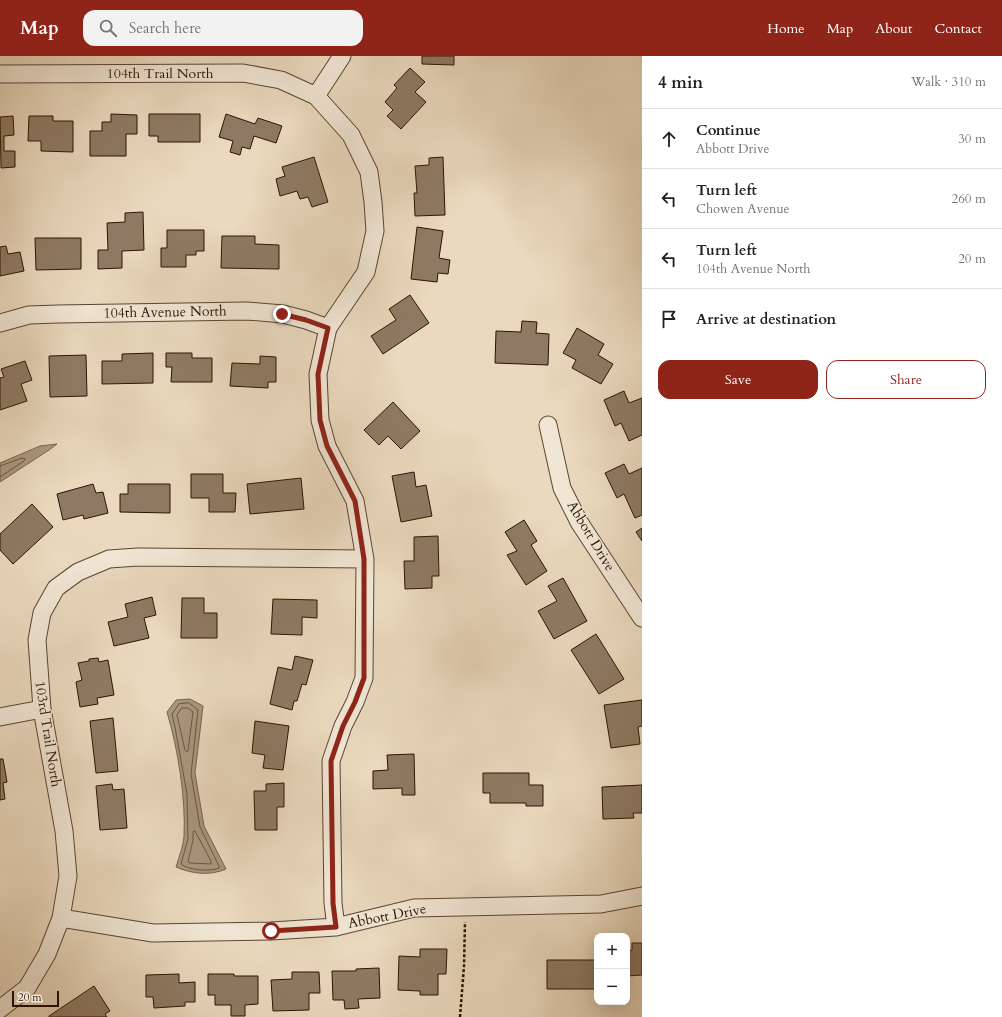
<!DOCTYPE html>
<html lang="en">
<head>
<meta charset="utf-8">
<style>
  body { margin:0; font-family:Cardo,serif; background:#f2f2f2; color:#202124 }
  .controls { position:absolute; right:12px; bottom:12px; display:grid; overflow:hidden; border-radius:8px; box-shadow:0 4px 16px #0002 }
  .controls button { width:36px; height:36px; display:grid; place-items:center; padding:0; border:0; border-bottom:1px solid #e0e0e0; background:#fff; color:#202124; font:20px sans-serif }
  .scale { position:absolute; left:12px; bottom:10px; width:47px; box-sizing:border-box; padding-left:4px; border:2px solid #2a1403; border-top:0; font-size:11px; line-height:14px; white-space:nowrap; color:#2a1403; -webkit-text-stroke:3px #f1e6d5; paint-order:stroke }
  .stop { position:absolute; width:12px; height:12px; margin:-9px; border:3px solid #8f2418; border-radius:50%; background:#fff }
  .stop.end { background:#8f2418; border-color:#fff; box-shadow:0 1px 4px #0008 }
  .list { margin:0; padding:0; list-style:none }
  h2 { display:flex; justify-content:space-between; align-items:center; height:52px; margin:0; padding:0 16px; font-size:17px }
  h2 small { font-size:13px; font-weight:400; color:#757577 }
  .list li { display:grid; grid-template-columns:26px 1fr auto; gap:12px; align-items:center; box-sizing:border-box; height:60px; padding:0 16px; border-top:1px solid #e0e0e0 }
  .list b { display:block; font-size:15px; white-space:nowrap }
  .list p { margin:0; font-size:13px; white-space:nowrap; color:#757577 }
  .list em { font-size:13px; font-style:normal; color:#757577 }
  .actions { display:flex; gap:8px; padding:12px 16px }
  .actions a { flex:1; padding:9px 0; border:1px solid #8f2418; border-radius:12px; text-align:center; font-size:14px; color:#8f2418 }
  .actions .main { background:#8f2418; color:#fff }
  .icon { flex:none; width:22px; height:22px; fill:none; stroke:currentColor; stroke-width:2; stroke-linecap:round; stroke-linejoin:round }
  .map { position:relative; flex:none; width:642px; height:961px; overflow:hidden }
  header { display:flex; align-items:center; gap:24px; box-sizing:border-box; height:56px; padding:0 20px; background:#8f2418; color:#fff }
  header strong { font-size:19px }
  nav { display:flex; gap:22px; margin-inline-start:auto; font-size:14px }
  .search { width:280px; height:36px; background:#f2f2f2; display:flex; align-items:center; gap:10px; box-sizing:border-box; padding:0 14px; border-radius:12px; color:#757577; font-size:15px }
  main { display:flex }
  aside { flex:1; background:#fff }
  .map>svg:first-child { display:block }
</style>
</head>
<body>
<header>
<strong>Map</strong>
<div class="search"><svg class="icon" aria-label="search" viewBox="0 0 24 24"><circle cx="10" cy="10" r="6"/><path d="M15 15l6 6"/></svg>Search here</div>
<nav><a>Home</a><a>Map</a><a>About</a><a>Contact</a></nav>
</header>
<main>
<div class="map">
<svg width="642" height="961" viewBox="0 0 642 961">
  <rect width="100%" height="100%" fill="#ead9be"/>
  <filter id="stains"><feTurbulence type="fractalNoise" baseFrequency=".005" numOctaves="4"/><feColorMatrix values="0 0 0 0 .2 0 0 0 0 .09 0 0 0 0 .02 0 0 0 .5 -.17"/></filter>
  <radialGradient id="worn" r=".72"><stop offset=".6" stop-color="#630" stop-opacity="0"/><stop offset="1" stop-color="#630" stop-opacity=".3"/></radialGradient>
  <path fill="#a9967e" stroke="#76624d" d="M57 388 49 394 0 426V407L40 390Z
    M190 643 203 650 195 717 204 770 226 813C210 820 192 818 176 811 179 801 183 791 184 781 186 743 178 693 167 656L176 644Z"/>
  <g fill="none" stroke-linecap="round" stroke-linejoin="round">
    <path stroke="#6a5540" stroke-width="1" d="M0 410 22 402 25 403 24 405 0 421
      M189 647 198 654 191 718 200 771 219 810V812C210 816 188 814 181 808L188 783 187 738 175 671 172 658 179 648Z
      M182 652H188L193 656 188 694 187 696 185 694 177 659Z
      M195 775 211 805V808L190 807 188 806 193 784V776Z"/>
  </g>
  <path fill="#8e7a64" stroke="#2a1403" d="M422 0H454V9L422 8Z
    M410 12 425 26 415 36 426 46 401 73 387 60 393 54 385 46 397 32 394 29Z
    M111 58 137 59V78H126V100H90V75H102V66H111Z
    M149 58H200V86H158V80H149Z
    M226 58 255 68 258 62 282 70 276 87 254 80 250 93 242 91 240 99 230 96 233 85 219 81Z
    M13 60 14 79 4 80V95H15V111L1 112 0 61Z
    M29 60H53V65H73V96L41 95V85H28Z
    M314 101 328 146 312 151 308 141 300 143 297 135 280 140 276 123 285 120 282 111Z
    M443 101 445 159 415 160 414 137H417L415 110 429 109V102Z
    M143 156 144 194 122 195V212L98 213V194H108L107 167 125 166V157Z
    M417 171 443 175 439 202 450 204 448 218 438 217 437 226 411 223Z
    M167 174H204V195H196V199H186V211H161V192H167Z
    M222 180H255V188L279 189V213L221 212Z
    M35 182H81V213L36 214Z
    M6 190 8 198 20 196 24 215 0 220V191Z
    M410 239 429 267 383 298 371 280 396 264 389 253Z
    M522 265 537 266 536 277 549 278 548 309 495 307 496 275 521 276Z
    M577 272 604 288 598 299 613 308 601 328 572 312 576 304 563 297Z
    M153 297V327L102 328V305H122V298Z
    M166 297H192V302H212V326H171L172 311H166Z
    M86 299 87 340 50 341 49 300Z
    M260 300 276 301V326H268V332L230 330 232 307 260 308Z
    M25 305 32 324 21 328 27 345 0 354V322L4 321 1 313Z
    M624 335 629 347 642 342V379L629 385 621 367 615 370 604 344Z
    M393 346 420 375 401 393 388 380 379 389 364 374Z
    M624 408 629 418 642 412V459L635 462 624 438 617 442 605 417Z
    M414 416 416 431 426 429 432 460 401 466 392 420Z
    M191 418H223V437H236L235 456H209V442H191Z
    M301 422 304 453 250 458 247 428Z
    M93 428 96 437 103 436 108 457 84 463 83 459 63 464 57 438Z
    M128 428H170V457L120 456V438H128Z
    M32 448 53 471 13 508 0 494V478Z
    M524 464 537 485 531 489 547 515 526 529 507 499 517 495 505 476Z
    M642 472V485L636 476Z
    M438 480 439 520H432V532L405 533 404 505H414V481Z
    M563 522 587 565 554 583 538 555 557 545 548 530Z
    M152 541 156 559 144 562 149 582 114 590 108 566 128 561 125 548Z
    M182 542H204V557H217V582H181Z
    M273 543 317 544V562L302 561V579L271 578Z
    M596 578 624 623 599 638 571 594Z
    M295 600 313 604 306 629 302 628 297 645H294L292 654 270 648 278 611 292 614Z
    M98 602 99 606 108 604 114 639 97 642 98 648 80 651 76 626 82 624 78 607 89 605V603Z
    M642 644V670L638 671 640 688 611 692 604 649Z
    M113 662 118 715 96 717 90 665Z
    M255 665 289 670 283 714 263 712 265 699 252 697Z
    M414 698 415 739H402V732L373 733V715L388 714 387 699Z
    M0 703H3L7 726 3 727 5 743 0 744Z
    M483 717H529V729H543V750H526V747H490V737H483Z
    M284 727V751H277V774H255L254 735H266V728Z
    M112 728 113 734 124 733 127 772 100 774 96 730Z
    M642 729V757H633L634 762 603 763 602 731Z
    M632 887H642V919L627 920V895L632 894Z
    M420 893H447L446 918H438V939H420V935L398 934 399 900 420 901Z
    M547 904H597V933H547Z
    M379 912 380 942 358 943 359 952 345 953 344 944H333L332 915H356V913Z
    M292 916H319L320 937H309V954L273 955 271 924 292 923Z
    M179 918V927L195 926V946H185V950L154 952 153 941H146V919Z
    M208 918H234V920H258V948L245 949V960H231V949H215V939H208Z
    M94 930 110 955 105 958 107 961H49V960Z"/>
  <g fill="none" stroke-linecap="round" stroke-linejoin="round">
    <g stroke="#5a4532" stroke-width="19">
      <path id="street" d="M0 18 243 17 281 24 316 40 351 79 369 116 373 146 375 175 366 216 328 272 318 318 320 364 327 390 355 445 365 503 364 622 355 646 343 670 331 705 333 847 336 871
        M316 40 342 0
        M0 267 29 259 58 258 247 255 283 258 306 264 328 272
        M548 369 562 432 579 466 642 562
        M0 661 42 653
        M61 862 153 877 271 875 336 871 414 852 601 848 642 840
        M0 953 27 932 47 898 61 862 68 820 64 775 42 653 37 584 42 557 56 532 78 516 109 503 138 501 365 503"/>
    </g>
    <path stroke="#2a1403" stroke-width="2.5" stroke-dasharray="3 2" stroke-linecap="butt" d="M460 961 464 910 465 866"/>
    <use href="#street" stroke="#f1e6d5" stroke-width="17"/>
  </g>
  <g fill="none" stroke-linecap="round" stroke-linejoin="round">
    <path stroke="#8f2418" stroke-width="5" d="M271 875 336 871 333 847 331 705 343 670 355 646 364 622V503L355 445 327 390 320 364 318 318 328 272 306 264 282 258"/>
  </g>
  <g text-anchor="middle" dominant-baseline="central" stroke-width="3" stroke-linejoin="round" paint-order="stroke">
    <g font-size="14" fill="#2a1403" stroke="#f1e6d5">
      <text x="160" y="17">104th Trail North</text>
      <text transform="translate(165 256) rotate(-1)">104th Avenue North</text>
      <text transform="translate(591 480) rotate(59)">Abbott Drive</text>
      <text transform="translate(48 678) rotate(81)">103rd Trail North</text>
      <text transform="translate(387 860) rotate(-11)">Abbott Drive</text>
    </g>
  </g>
  <rect width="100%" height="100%" filter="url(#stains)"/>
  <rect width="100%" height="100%" fill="url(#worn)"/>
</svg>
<div class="controls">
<button>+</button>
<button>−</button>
</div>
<div class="scale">20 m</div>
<div class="stop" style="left:271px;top:875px"></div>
<div class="stop end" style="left:282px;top:258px"></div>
</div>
<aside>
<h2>4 min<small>Walk · 310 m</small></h2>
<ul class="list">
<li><svg class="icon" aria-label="ahead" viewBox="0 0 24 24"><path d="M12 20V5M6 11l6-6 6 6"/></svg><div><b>Continue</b><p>Abbott Drive</p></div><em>30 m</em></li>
<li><svg class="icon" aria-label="left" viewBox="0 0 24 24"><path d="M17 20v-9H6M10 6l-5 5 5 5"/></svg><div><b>Turn left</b><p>Chowen Avenue</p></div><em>260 m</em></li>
<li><svg class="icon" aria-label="left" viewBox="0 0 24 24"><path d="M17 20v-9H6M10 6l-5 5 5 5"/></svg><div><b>Turn left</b><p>104th Avenue North</p></div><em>20 m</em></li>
<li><svg class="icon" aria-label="arrive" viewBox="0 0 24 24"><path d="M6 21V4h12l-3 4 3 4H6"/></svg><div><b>Arrive at destination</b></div></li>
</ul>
<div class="actions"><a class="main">Save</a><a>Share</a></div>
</aside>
</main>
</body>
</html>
